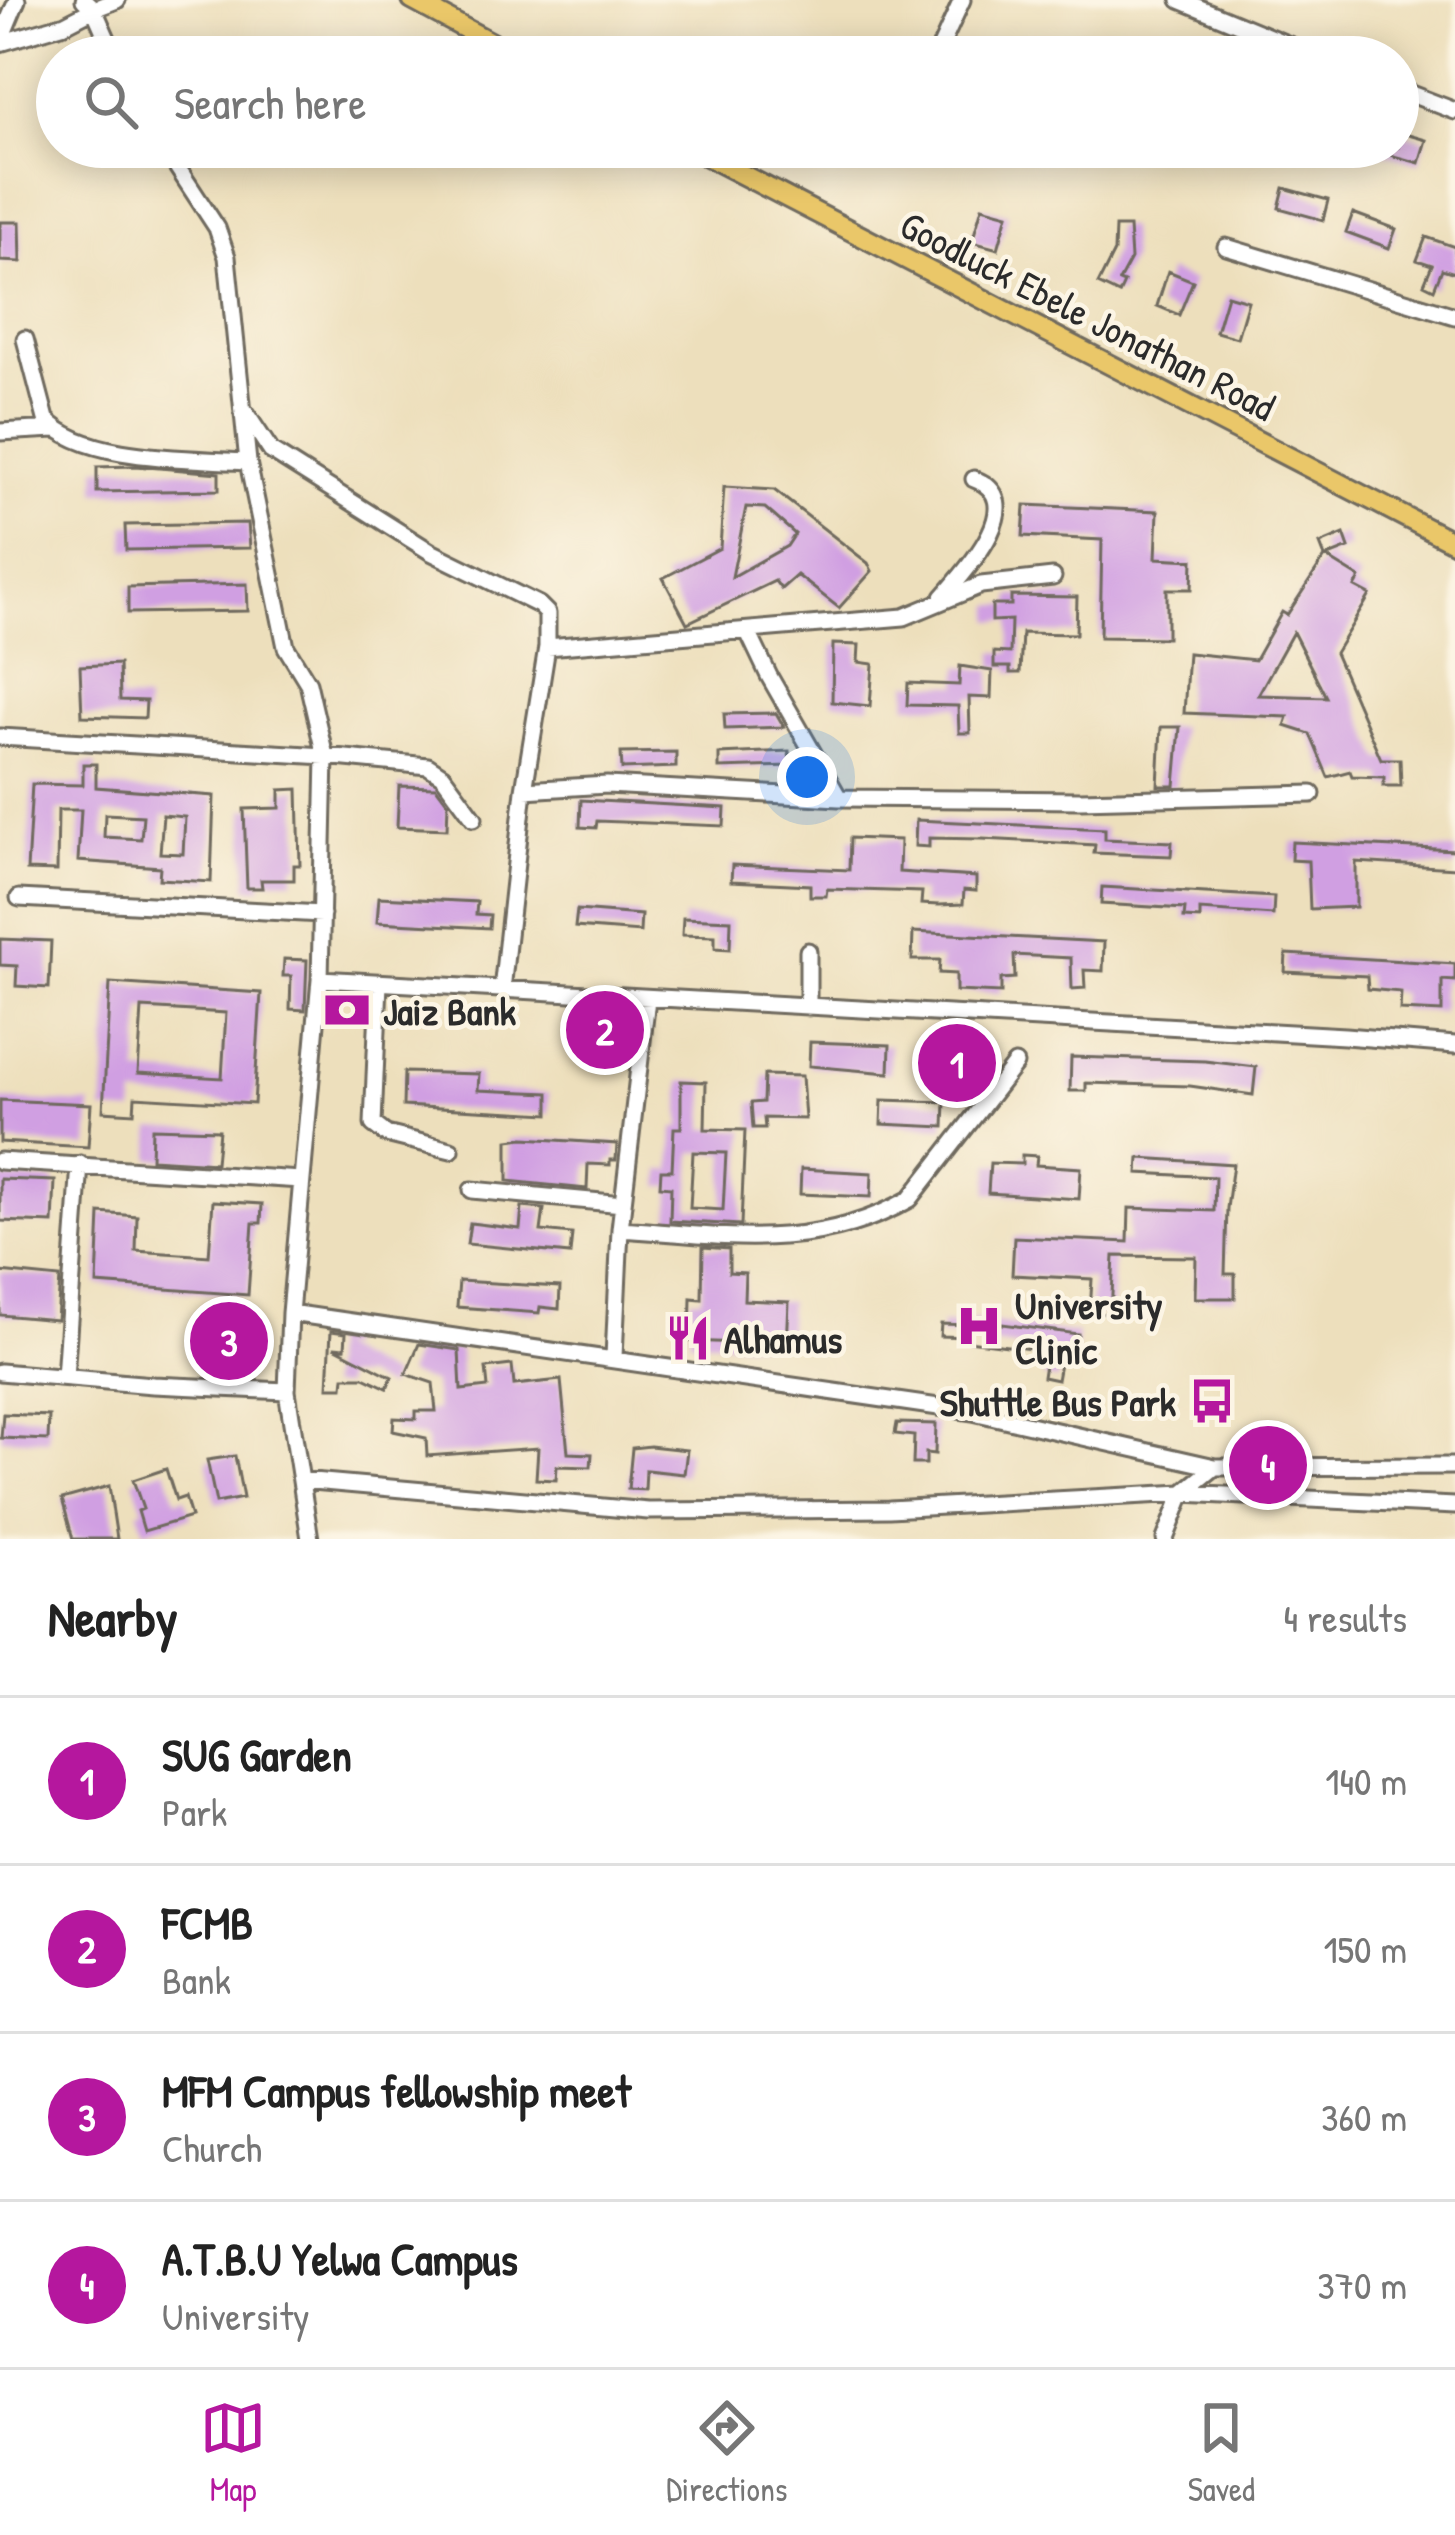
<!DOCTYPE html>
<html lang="en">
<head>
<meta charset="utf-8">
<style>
  body { margin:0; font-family:"Patrick Hand",sans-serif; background:#f2f2f2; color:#222 }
  .you { position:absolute; left:807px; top:777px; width:42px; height:42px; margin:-30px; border:9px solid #fff; border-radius:50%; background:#1a73e8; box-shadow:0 0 0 18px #1a73e833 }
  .badge { display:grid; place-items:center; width:78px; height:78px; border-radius:50%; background:#b5179e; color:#fff; font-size:39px; font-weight:700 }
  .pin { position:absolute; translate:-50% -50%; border:6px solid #fff; box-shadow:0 3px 12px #0006 }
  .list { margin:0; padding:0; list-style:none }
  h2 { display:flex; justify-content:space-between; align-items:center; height:156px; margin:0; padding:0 48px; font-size:51px }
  h2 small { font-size:39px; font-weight:400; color:#767676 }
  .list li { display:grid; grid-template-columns:78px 1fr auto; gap:36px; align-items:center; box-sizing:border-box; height:168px; padding:0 48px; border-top:3px solid #e0e0e0 }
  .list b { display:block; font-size:45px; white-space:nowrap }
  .list p { margin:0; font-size:39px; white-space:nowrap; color:#767676 }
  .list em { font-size:39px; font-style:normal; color:#767676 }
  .icon { flex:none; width:66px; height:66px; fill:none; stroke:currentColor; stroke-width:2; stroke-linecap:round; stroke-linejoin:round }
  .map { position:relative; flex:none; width:1455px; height:1539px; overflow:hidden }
  .search { position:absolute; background:#fff; box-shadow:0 6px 30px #0003; left:36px; right:36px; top:36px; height:132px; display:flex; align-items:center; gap:30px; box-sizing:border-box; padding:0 42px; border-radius:66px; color:#767676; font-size:45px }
  .sheet { height:828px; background:#fff }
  nav { display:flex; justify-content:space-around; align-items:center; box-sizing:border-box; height:168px; border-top:3px solid #e0e0e0; background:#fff; font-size:33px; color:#767676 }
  nav a { display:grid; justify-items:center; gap:6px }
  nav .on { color:#b5179e }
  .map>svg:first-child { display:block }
</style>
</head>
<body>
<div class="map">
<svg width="1455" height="1539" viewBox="0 0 1455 1539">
  <rect width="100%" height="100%" fill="#fcf5e5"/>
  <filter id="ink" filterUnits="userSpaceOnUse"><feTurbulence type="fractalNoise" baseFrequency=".00833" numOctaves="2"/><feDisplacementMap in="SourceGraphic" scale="24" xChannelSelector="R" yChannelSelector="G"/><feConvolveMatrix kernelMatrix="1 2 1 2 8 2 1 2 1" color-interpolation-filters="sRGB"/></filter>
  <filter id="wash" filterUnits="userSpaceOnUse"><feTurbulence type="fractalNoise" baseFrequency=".004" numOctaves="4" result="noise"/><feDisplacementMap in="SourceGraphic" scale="48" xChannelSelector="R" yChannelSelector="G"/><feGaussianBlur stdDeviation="2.7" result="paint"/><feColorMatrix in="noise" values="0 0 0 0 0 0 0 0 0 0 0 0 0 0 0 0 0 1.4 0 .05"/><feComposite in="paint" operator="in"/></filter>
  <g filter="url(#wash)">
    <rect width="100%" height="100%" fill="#eddfbc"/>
    <g id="blocks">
      <path fill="#d09fe2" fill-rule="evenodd" d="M1398 132 1426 140 1419 163 1375 151 1376 147H1398Z
        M1284 188 1328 200 1323 220 1279 208Z
        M982 207 1008 214 998 249 972 242Z
        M1353 213 1396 229 1389 248 1346 232Z
        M0 222H20L21 262 0 261Z
        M1115 227H1129L1131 259 1119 281 1124 283 1119 294 1098 284 1114 252Z
        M1426 237 1455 247V273L1442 269 1434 289 1424 284 1432 265 1417 260Z
        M1168 271 1193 281 1179 315 1157 306Z
        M1227 295 1248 301 1237 338 1216 332Z
        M135 466 219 473V490L97 492V467Z
        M724 487 774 490 868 563 872 571 839 608 797 575 781 589 775 581 687 623 663 578 720 548ZM746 507 765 508 795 534 787 546 732 577Z
        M1025 505 1158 511 1156 558 1193 560 1192 589H1167V638L1100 637 1102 540 1023 536Z
        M248 523 250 548 126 550 125 525Z
        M1344 534 1349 548 1326 557 1360 578 1355 587 1370 595 1335 653 1381 759H1400L1401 786H1384V777L1352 776 1350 771 1328 777 1310 734 1285 726 1288 717 1184 713 1188 653 1255 660 1282 612 1287 615 1325 557 1320 544ZM1293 632 1326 697 1258 695Z
        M247 584 248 611 128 613V587Z
        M1011 596 1077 597 1076 634 1022 633 1020 673H1010V667H994V652L1010 653 1011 620 992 621V605H1011Z
        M833 644 859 645 858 662 873 664 870 706 832 702Z
        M119 664 120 700 146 701 145 718 82 716 80 666Z
        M960 666 992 671 991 698 969 697 970 733H959L958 706 907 705 908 683 959 685Z
        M776 713 784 727 725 729 724 714Z
        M1161 727H1180L1175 786H1158Z
        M789 751 790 766 719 768V754Z
        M676 752V767L622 769 621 753Z
        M83 764H96V787L214 796 211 882 159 879 160 867 78 861 81 810H58L57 871 27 870 32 784 83 785ZM105 814 143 816 141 839 104 837ZM163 815 185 817 183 854 160 853Z
        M399 786 436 787 448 803 447 829 397 827Z
        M298 789 300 865H294V880H261L262 888H247L244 809 280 808V790Z
        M581 800 725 808 724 826 597 821 596 828 580 827Z
        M916 820 1105 829V839L1172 842 1171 856 1094 853 1095 845 982 839 929 838V847L915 846Z
        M850 838 900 840 899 872 976 877V891L964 890 963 904 939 905 921 904 922 892 827 889 826 896H810V885L731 881 732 865 849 870Z
        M1292 842 1455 850V868L1356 862V907L1310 909 1308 861 1291 860Z
        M1102 887 1274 897 1273 915 1200 910V919L1184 918 1185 909 1101 904Z
        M379 897 477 902 476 914 490 915 489 928 377 922Z
        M577 910 641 915 640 932 575 927Z
        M683 918 731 920 730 949 715 948V936L682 935Z
        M913 932 1104 942 1103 971 1084 970 1085 988 1072 989 1071 958 1014 955 1015 978 1001 979V993L956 991V974L939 973 940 960H912Z
        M0 939 51 941 49 988 16 986 17 966 0 965Z
        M1286 954 1455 964V981L1442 980V1012L1400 1010 1401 992 1368 989 1367 976 1285 972Z
        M284 959 307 960 305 1010 290 1009 291 976H283Z
        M110 983 261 993 254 1104 135 1097 134 1113 103 1111ZM142 1008 226 1013 222 1078 138 1073Z
        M810 1042 890 1045 889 1073 809 1066Z
        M1071 1057 1205 1061 1256 1067 1253 1095 1190 1086 1086 1083V1091H1070Z
        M404 1072 479 1074 478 1090 549 1093V1114L403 1106Z
        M764 1075 802 1076 805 1119 764 1118 765 1128H753L751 1103 763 1102Z
        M681 1081 706 1082 705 1129 745 1130 741 1225 670 1221 671 1187 660 1186 661 1170H672L674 1128H681ZM693 1152 726 1153 723 1210 690 1208Z
        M0 1100 91 1104 88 1147 0 1142Z
        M882 1100 945 1102 944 1127 881 1124Z
        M152 1128 219 1130 216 1163 151 1159Z
        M524 1138 617 1144 616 1160H610V1165L588 1164 587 1189 508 1181V1140Z
        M1022 1155 1037 1156 1036 1165 1081 1168 1079 1199 988 1193 990 1163 1022 1164Z
        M1139 1158 1233 1164 1227 1208 1225 1274H1235V1298H1195L1196 1257 1114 1256 1111 1314 1090 1313 1092 1279 1012 1275 1014 1237 1128 1242 1129 1208 1214 1211 1215 1177 1138 1173Z
        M801 1169 872 1173 871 1197 800 1194Z
        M0 1179 55 1181 53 1223 0 1221Z
        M213 1201 262 1204 261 1223H253L248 1295 97 1284 100 1213 137 1216 136 1251 209 1256Z
        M522 1207 544 1209 541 1231 572 1234 570 1254 467 1244 470 1223 520 1229Z
        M703 1247 729 1249V1272L745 1273 744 1300 789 1302 787 1345 690 1341 691 1298 702 1299Z
        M0 1272 60 1278 57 1320 0 1315Z
        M459 1281 560 1287 559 1309 540 1307 539 1313 457 1307Z
        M971 1320 1078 1334 1075 1355 1062 1353 1057 1380 1043 1377 1047 1351 968 1341 969 1337 940 1336 941 1324 970 1325Z
        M331 1331 346 1333 345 1348 334 1347 392 1377 387 1388 364 1377H344L343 1387H328Z
        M419 1344 459 1350 461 1390 488 1387 486 1368 512 1365 514 1385 561 1380 568 1453 592 1454 591 1467 557 1466 556 1480 536 1479 538 1448 427 1456 426 1438 393 1431 394 1418 416 1419V1411H436L433 1383 406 1374Z
        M3 1414 49 1416 48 1440 1 1438Z
        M897 1423 936 1424 935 1454 926 1453V1464H913L914 1436 895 1434Z
        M650 1446 687 1450 684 1474 646 1470 645 1490 628 1489 632 1448Z
        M235 1456 243 1498 216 1503 207 1460Z
        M166 1469 176 1500 185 1497 191 1517 144 1531 138 1511 143 1509 133 1480Z
        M109 1486 117 1539H73L62 1499Z"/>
    </g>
  </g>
  <g filter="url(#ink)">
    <use href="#blocks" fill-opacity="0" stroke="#6f6a5e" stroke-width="3"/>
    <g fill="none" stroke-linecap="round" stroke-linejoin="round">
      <g stroke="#6f6a5e" stroke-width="21">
        <path id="minor" d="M1180 0 1318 57
          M0 41 17 0
          M0 43 65 24 94 9 84 0
          M115 57 94 9 117 0
          M936 57 962 0
          M1398 89 1455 111
          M164 147 217 228 227 257 248 462 286 647 308 683 325 756 320 979 290 1313 287 1391 310 1539
          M1226 247 1455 316
          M25 339 46 419C85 462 193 458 248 462
          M245 412 271 451 431 552 539 605 547 613V647L524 790 502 990
          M0 432 55 429
          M943 597C965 572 1032 500 974 479
          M748 632 769 676 839 798
          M547 647 904 617 981 585 1053 577
          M0 737 325 756 428 766 443 776 474 818
          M524 790 607 785 839 798 1080 800 1312 794
          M19 898 322 914
          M808 951V1007
          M320 979 1345 1036 1455 1045
          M379 983 373 1124 386 1134 451 1150
          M0 1161 301 1180
          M472 1190 623 1204
          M620 1229C723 1236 815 1253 910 1199L1015 1064
          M290 1313 973 1412 1215 1467 1455 1466
          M614 1357 620 1229 647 999
          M0 1372 153 1385 287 1391
          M65 1377 80 1164
          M301 1480 648 1511 889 1509 1183 1493 1455 1506
          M1165 1539 1183 1493 1215 1467"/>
      </g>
      <g stroke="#6f6a5e" stroke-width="24">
        <path id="major" d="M412 0 518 57
          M689 147 1455 543"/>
      </g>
      <use href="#minor" stroke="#fff" stroke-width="15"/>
      <use href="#major" stroke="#eac769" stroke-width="18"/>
    </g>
  </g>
  <defs>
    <g id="bank-bare" transform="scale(3.6)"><path d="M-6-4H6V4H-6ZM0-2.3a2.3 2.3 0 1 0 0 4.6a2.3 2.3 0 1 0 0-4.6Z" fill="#b5179e" stroke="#fcf5e5" stroke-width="2.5" paint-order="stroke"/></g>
    <g id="hospital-bare" transform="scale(3.6)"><path d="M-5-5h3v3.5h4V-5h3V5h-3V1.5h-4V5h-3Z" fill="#b5179e" stroke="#fcf5e5" stroke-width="2.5" paint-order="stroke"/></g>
    <g id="restaurant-bare" transform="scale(3.6)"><path d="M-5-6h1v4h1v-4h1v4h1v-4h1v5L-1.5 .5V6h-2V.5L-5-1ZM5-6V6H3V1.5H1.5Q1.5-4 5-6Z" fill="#b5179e" stroke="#fcf5e5" stroke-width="2.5" paint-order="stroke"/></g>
    <g id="bus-bare" transform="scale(3.6)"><path d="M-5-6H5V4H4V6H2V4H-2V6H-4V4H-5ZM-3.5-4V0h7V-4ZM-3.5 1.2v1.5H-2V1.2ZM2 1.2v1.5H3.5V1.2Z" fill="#b5179e" stroke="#fcf5e5" stroke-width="2.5" paint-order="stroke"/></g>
  </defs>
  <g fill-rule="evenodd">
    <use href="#bank-bare" x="347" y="1010"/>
    <use href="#hospital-bare" x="979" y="1326"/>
    <use href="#restaurant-bare" x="688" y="1338"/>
    <use href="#bus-bare" x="1212" y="1401"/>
  </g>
  <g text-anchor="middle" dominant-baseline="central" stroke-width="9" stroke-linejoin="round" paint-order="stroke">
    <g font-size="39" fill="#2b2b2b" stroke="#fcf5e5">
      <text transform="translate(1088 315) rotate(27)">Goodluck Ebele Jonathan Road</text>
    </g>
    <g font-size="39" font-weight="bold" fill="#2b2b2b" stroke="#fcf5e5" text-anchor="start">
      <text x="383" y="1010">Jaiz Bank</text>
      <text x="1015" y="1304">University<tspan x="1015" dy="45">Clinic</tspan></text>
      <text x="724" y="1338">Alhamus</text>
      <text x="1176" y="1401" text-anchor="end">Shuttle Bus Park</text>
    </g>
  </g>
</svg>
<div class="you"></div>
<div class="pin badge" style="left:957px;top:1063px">1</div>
<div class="pin badge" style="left:605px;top:1030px">2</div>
<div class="pin badge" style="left:229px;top:1341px">3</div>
<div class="pin badge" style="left:1268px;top:1465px">4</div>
<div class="search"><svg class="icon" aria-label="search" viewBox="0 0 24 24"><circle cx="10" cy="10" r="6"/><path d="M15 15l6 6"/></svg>Search here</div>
</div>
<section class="sheet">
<h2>Nearby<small>4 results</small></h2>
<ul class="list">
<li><span class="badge">1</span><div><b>SUG Garden</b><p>Park</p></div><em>140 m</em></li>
<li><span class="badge">2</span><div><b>FCMB</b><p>Bank</p></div><em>150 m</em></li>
<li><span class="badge">3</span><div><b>MFM Campus fellowship meet</b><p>Church</p></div><em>360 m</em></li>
<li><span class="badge">4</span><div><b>A.T.B.U Yelwa Campus</b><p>University</p></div><em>370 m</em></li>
</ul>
</section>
<nav>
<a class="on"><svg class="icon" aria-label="map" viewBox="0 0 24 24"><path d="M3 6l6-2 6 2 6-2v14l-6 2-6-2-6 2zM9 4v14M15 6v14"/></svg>Map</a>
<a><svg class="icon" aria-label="directions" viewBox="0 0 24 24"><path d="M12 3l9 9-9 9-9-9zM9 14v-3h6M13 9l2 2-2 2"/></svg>Directions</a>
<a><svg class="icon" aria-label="saved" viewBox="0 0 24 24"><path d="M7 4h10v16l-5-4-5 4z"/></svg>Saved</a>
</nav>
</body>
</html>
